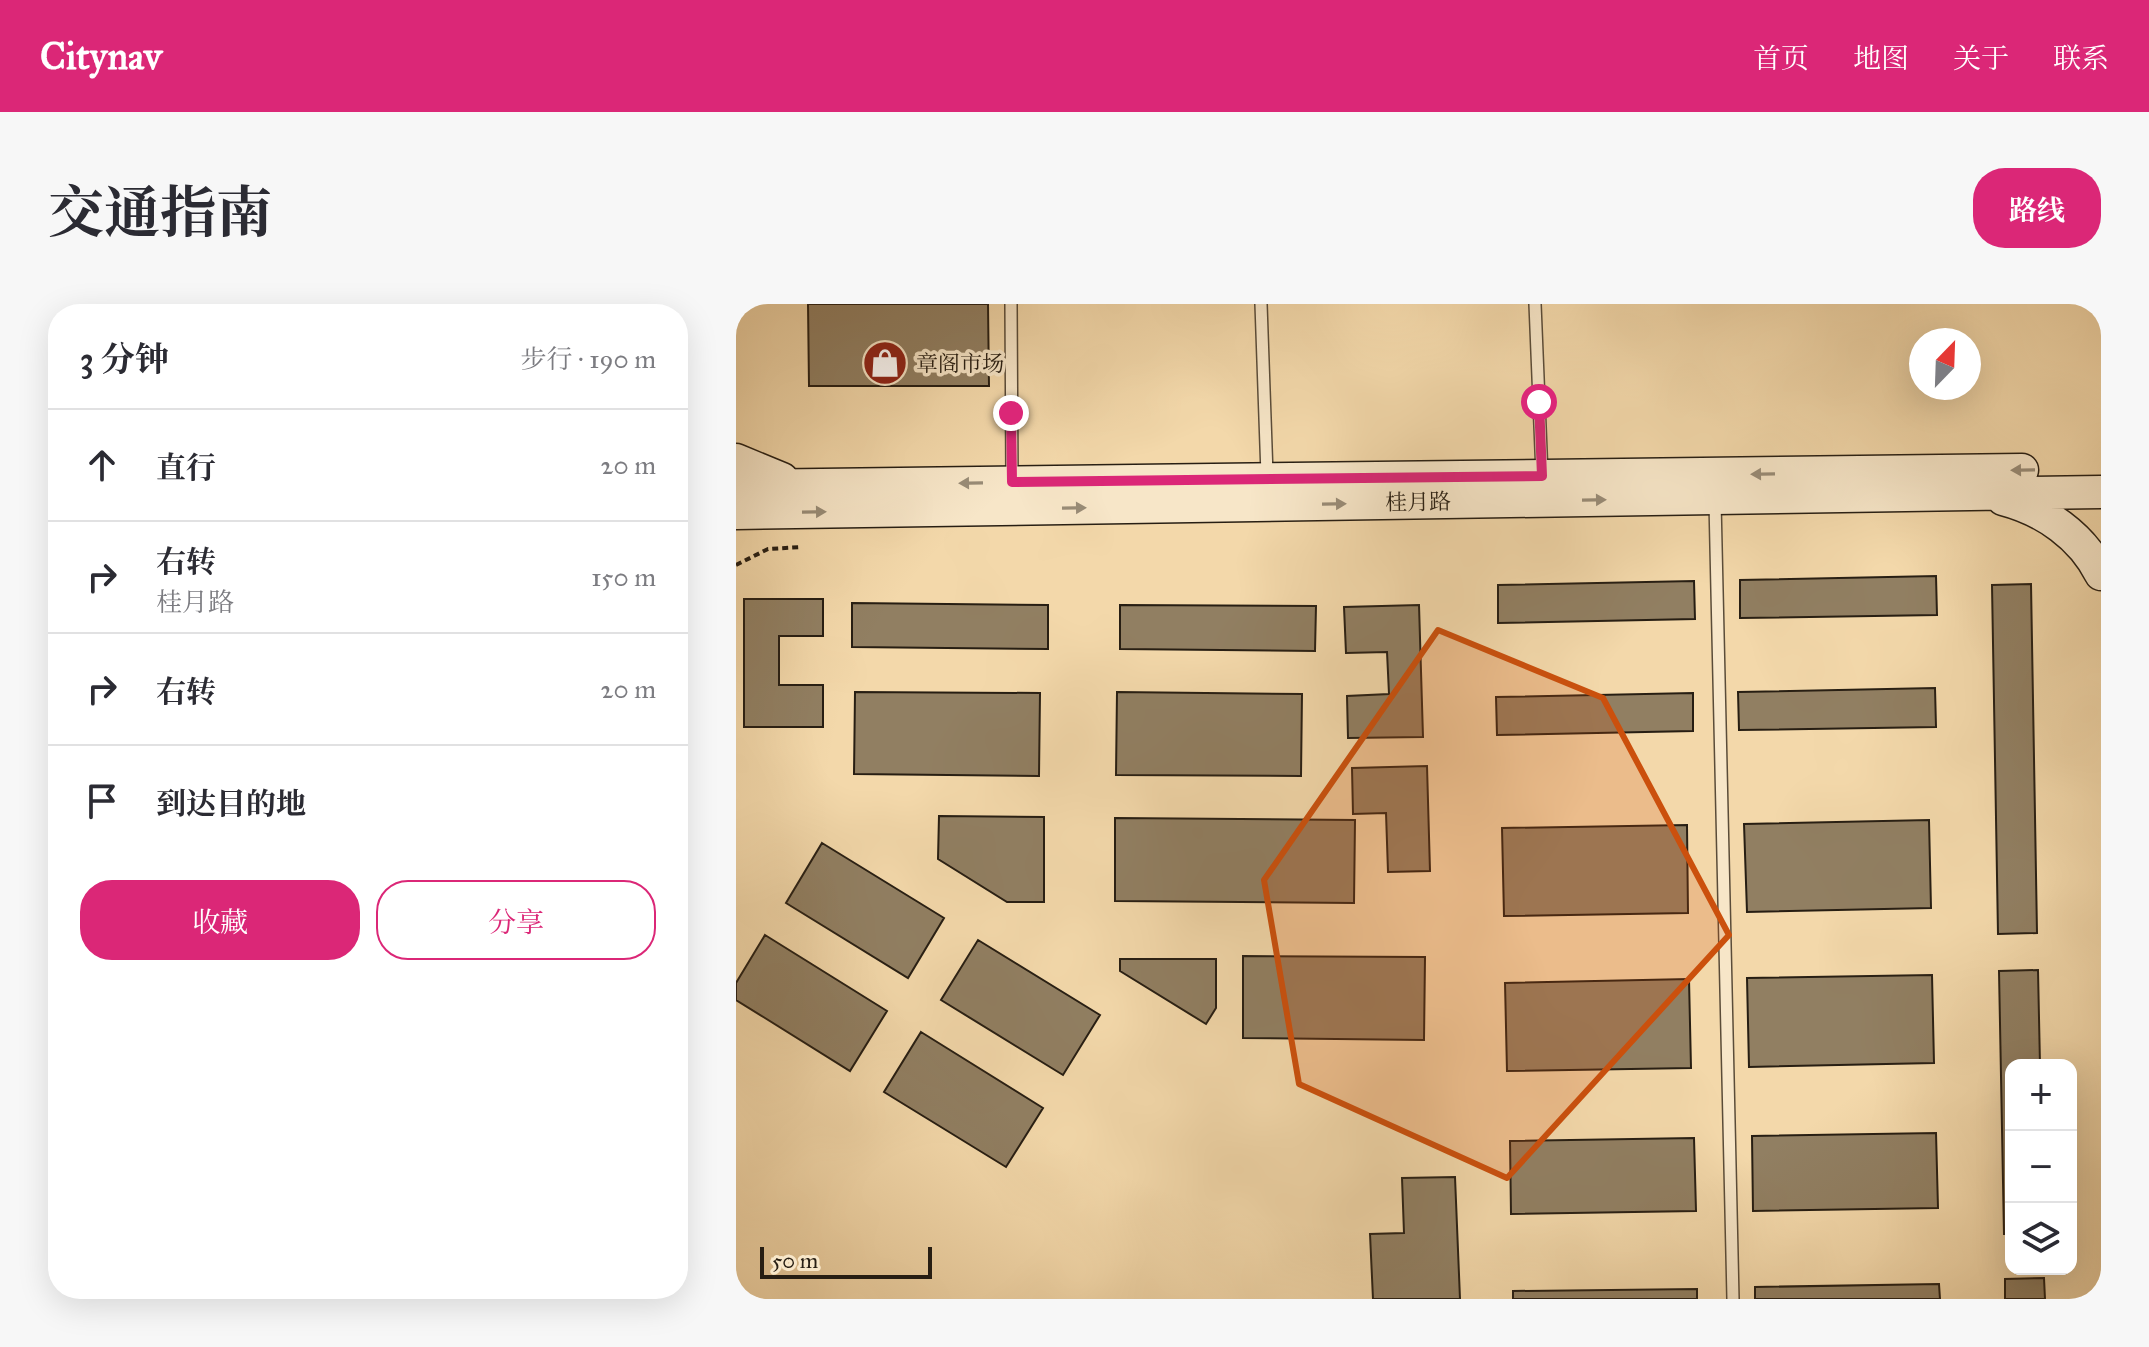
<!DOCTYPE html>
<html lang="zh">
<head>
<meta charset="utf-8">
<style>
  body { margin:0; font-family:"IM FELL Great Primer","Noto Serif SC",serif; background:#f7f7f7; color:#2b2b33 }
  .controls { position:absolute; right:24px; bottom:24px; display:grid; overflow:hidden; border-radius:16px; box-shadow:0 8px 32px #0002 }
  .controls button { width:72px; height:72px; display:grid; place-items:center; padding:0; border:0; border-bottom:2px solid #e1e1e2; background:#fff; color:#2b2b33; font:40px sans-serif }
  .compass { position:absolute; left:1173px; top:24px; width:72px; height:72px; border-radius:50%; background:#fff; box-shadow:0 8px 32px #0002; rotate:23deg }
  .scale { position:absolute; left:24px; bottom:20px; width:172px; box-sizing:border-box; padding-left:8px; border:4px solid #271e13; border-top:0; font-size:22px; line-height:28px; white-space:nowrap; color:#271e13; -webkit-text-stroke:6px #f7e6c8; paint-order:stroke }
  .stop { position:absolute; width:24px; height:24px; margin:-18px; border:6px solid #db2777; border-radius:50%; background:#fff }
  .stop.end { background:#db2777; border-color:#fff; box-shadow:0 2px 8px #0008 }
  .list { margin:0; padding:0; list-style:none }
  h2 { display:flex; justify-content:space-between; align-items:center; height:104px; margin:0; padding:0 32px; font-size:34px }
  h2 small { font-size:26px; font-weight:400; color:#7c7c81 }
  .list li { display:grid; grid-template-columns:52px 1fr auto; gap:24px; align-items:center; box-sizing:border-box; height:112px; padding:0 32px; border-top:2px solid #e1e1e2 }
  .list b { display:block; font-size:30px; white-space:nowrap }
  .list p { margin:0; font-size:26px; white-space:nowrap; color:#7c7c81 }
  .list em { font-size:26px; font-style:normal; color:#7c7c81 }
  .actions { display:flex; gap:16px; padding:24px 32px }
  .actions a { flex:1; padding:18px 0; border:2px solid #db2777; border-radius:32px; text-align:center; font-size:28px; color:#db2777 }
  .actions .main { background:#db2777; color:#fff }
  .icon { flex:none; width:44px; height:44px; fill:none; stroke:currentColor; stroke-width:2; stroke-linecap:round; stroke-linejoin:round }
  .map { position:relative; flex:none; width:1365px; height:995px; overflow:hidden; border-radius:32px }
  header { display:flex; align-items:center; gap:48px; box-sizing:border-box; height:112px; padding:0 40px; background:#db2777; color:#fff }
  header strong { font-size:38px }
  nav { display:flex; gap:44px; margin-inline-start:auto; font-size:28px }
  .intro { display:flex; align-items:center; justify-content:space-between; box-sizing:border-box; height:192px; padding:0 48px }
  h1 { margin:0; font-size:56px }
  .button { padding:20px 36px; border-radius:32px; background:#db2777; color:#fff; font-size:28px; font-weight:700 }
  main { display:flex; gap:48px; padding:0 48px }
  aside { flex:1; background:#fff; border-radius:32px; box-shadow:0 8px 32px #0002 }
  .map>svg:first-child { display:block }
</style>
</head>
<body>
<header>
<strong>Citynav</strong>
<nav><a>首页</a><a>地图</a><a>关于</a><a>联系</a></nav>
</header>
<div class="intro"><h1>交通指南</h1><a class="button">路线</a></div>
<main>
<aside>
<h2>3 分钟<small>步行 · 190 m</small></h2>
<ul class="list">
<li><svg class="icon" aria-label="ahead" viewBox="0 0 24 24"><path d="M12 20V5M6 11l6-6 6 6"/></svg><div><b>直行</b></div><em>20 m</em></li>
<li><svg class="icon" aria-label="right" viewBox="0 0 24 24"><path d="M7 20v-9h11M14 6l5 5-5 5"/></svg><div><b>右转</b><p>桂月路</p></div><em>150 m</em></li>
<li><svg class="icon" aria-label="right" viewBox="0 0 24 24"><path d="M7 20v-9h11M14 6l5 5-5 5"/></svg><div><b>右转</b></div><em>20 m</em></li>
<li><svg class="icon" aria-label="arrive" viewBox="0 0 24 24"><path d="M6 21V4h12l-3 4 3 4H6"/></svg><div><b>到达目的地</b></div></li>
</ul>
<div class="actions"><a class="main">收藏</a><a>分享</a></div>
</aside>
<div class="map">
<svg width="1365" height="995" viewBox="0 0 1365 995">
  <rect width="100%" height="100%" fill="#f3d8aa"/>
  <filter id="stains"><feTurbulence type="fractalNoise" baseFrequency=".0025" numOctaves="4"/><feColorMatrix values="0 0 0 0 .2 0 0 0 0 .09 0 0 0 0 .02 0 0 0 .5 -.17"/></filter>
  <radialGradient id="worn" r=".72"><stop offset=".6" stop-color="#630" stop-opacity="0"/><stop offset="1" stop-color="#630" stop-opacity=".3"/></radialGradient>
  <path fill="#917f62" stroke="#271e13" stroke-width="2" d="M72 0H252L253 82H73Z
    M1200 272 1201 311 1004 314V276Z
    M958 277 959 315 762 319V281Z
    M1295 280 1301 629 1262 630 1256 281Z
    M8 295H87V332H43V381H87V423H8Z
    M116 299 312 301V345L116 343Z
    M384 301 580 302 579 347 384 345Z
    M683 301 687 433 612 434 611 392 653 390 651 348 610 349 608 303Z
    M1199 384 1200 423 1003 426 1002 388Z
    M119 388 304 389 303 472 118 470Z
    M381 388 566 390 565 472 380 471Z
    M957 389V427L761 431 760 393Z
    M691 462 694 567 652 568 650 509 617 510 616 464Z
    M203 512 308 513V598H271L202 555Z
    M379 514 619 516 618 599 379 597Z
    M1193 516 1195 604 1011 608 1008 520Z
    M951 521 952 609 768 612 766 524Z
    M86 539 208 614 172 674 50 599Z
    M29 631 151 707 114 767 0 696V679Z
    M242 636 364 711 327 771 205 696Z
    M507 652 689 653 688 736 507 734Z
    M384 655H480V704L470 720 384 667Z
    M1302 666 1304 761H1275V930H1268L1263 667Z
    M1196 671 1198 759 1013 763 1011 674Z
    M953 675 955 764 771 767 769 679Z
    M185 728 307 804 270 863 148 788Z
    M1200 829 1202 904 1017 907 1016 832Z
    M958 834 960 907 775 910 774 837Z
    M719 873 724 995H637L634 930 668 929 666 874Z
    M1308 974 1309 995H1269V975Z
    M1203 980 1204 995H1019V983Z
    M961 985V995H777V987Z"/>
  <g fill="none" stroke-linecap="round" stroke-linejoin="round">
    <g stroke="#5a4c39" stroke-width="14">
      <path id="lane" d="M275 0 276 175
        M525 0 531 171
        M799 0 806 171
        M979 198 997 995"/>
    </g>
    <g stroke="#271e13" stroke-width="35">
      <path id="secondary" d="M0 156 46 175
        M0 182 1286 166
        M1267 195C1309 206 1346 232 1365 270
        M0 209 1365 188"/>
    </g>
    <path stroke="#271e13" stroke-width="4" stroke-dasharray="6 4" stroke-linecap="butt" d="M0 261 32 245 65 243"/>
    <use href="#lane" stroke="#f7e6c8" stroke-width="11"/>
    <use href="#secondary" stroke="#f7e6c8" stroke-width="32"/>
  </g>
  <defs><path id="oneway-solid" d="M-6-.8H1V-3.2L6.5 0L1 3.2V.8H-6Z" transform="scale(2)"/></defs>
  <g fill="#998c77">
    <use href="#oneway-solid" transform="translate(1287 166) rotate(179)"/>
    <use href="#oneway-solid" transform="translate(1027 170) rotate(179)"/>
    <use href="#oneway-solid" transform="translate(235 179) rotate(179)"/>
    <use href="#oneway-solid" transform="translate(858 196) rotate(-1)"/>
    <use href="#oneway-solid" transform="translate(598 200) rotate(-1)"/>
    <use href="#oneway-solid" transform="translate(338 204) rotate(-1)"/>
    <use href="#oneway-solid" transform="translate(78 208) rotate(-1)"/>
  </g>
  <g fill="none" stroke-linecap="round" stroke-linejoin="round">
    <path stroke="#db2777" stroke-width="10" d="M275 109 276 178 806 172 803 98"/>
  </g>
  <path fill="#cb500d" fill-opacity="0.2" stroke="#cb500d" stroke-width="6" stroke-linejoin="round" d="M702 326 867 394 993 631 771 874 563 780 528 576Z"/>
  <defs>
    <g id="shop-disc" transform="scale(2.3)"><circle r="9.5" fill="#8f2418" stroke="#f7e6c8"/><path d="M-5-2.5h2.3a2.7 3.5 0 0 1 5.4 0H5L5.5 6h-11ZM-1.5-2.5h3a1.5 2.3 0 0 0-3 0Z" fill="#fff"/></g>
  </defs>
  <g fill-rule="evenodd">
    <use href="#shop-disc" x="149" y="59"/>
  </g>
  <g text-anchor="middle" dominant-baseline="central" stroke-width="7" stroke-linejoin="round" paint-order="stroke">
    <g font-size="22" fill="#271e13" stroke="#f7e6c8" text-anchor="start">
      <text x="180" y="59">章阁市场</text>
    </g>
    <g font-size="22" fill="#271e13" stroke="#f7e6c8">
      <text transform="translate(682 198) rotate(-1)">桂月路</text>
    </g>
  </g>
  <rect width="100%" height="100%" filter="url(#stains)"/>
  <rect width="100%" height="100%" fill="url(#worn)"/>
</svg>
<div class="controls">
<button>+</button>
<button>−</button>
<button><svg class="icon" aria-label="layers" viewBox="0 0 24 24"><path d="M12 4l9 5-9 5-9-5zM3 14l9 5 9-5"/></svg></button>
</div>
<svg class="compass" viewBox="-18 -18 36 36"><path d="M0-13l5 13h-10z" fill="#e53935"/><path d="M0 13l5-13h-10z" fill="#7c7c81"/></svg>
<div class="scale">50 m</div>
<div class="stop" style="left:803px;top:98px"></div>
<div class="stop end" style="left:275px;top:109px"></div>
</div>
</main>
</body>
</html>
